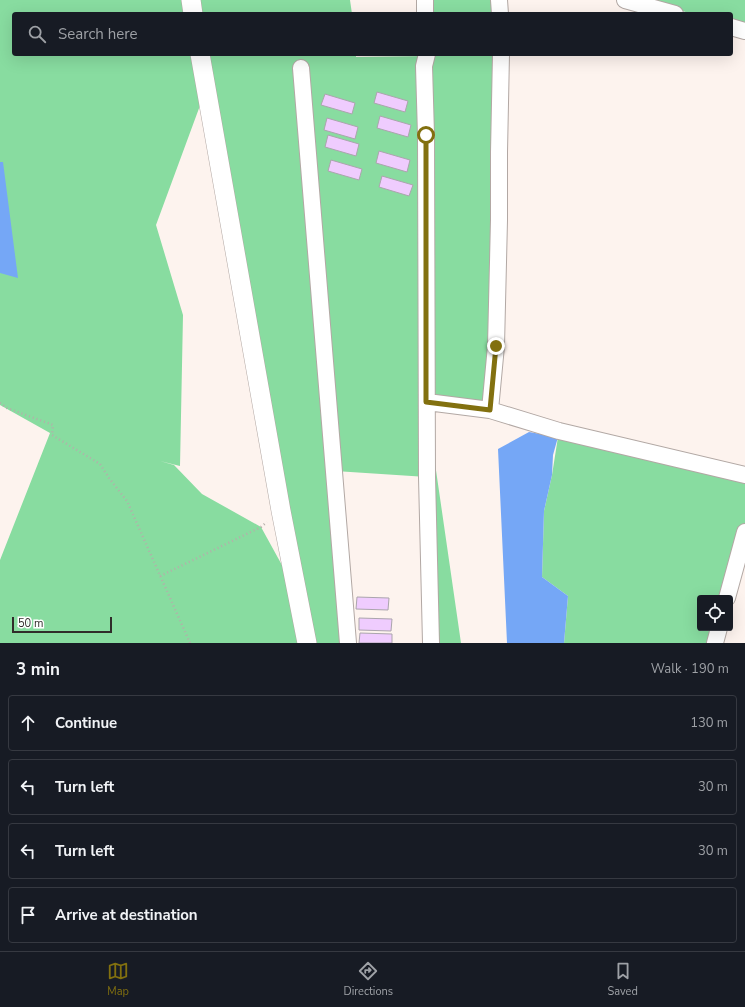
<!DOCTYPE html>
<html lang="en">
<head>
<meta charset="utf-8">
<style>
  body { margin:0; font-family:"Nunito Sans",sans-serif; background:#20242c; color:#f1f3f6 }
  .controls { position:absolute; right:12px; bottom:12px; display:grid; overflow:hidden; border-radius:4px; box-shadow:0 4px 16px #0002 }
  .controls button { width:36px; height:36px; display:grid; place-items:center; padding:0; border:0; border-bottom:1px solid #363941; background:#171b24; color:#f1f3f6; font:20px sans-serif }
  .scale { position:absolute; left:12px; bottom:10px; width:100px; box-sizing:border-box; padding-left:4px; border:2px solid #302c2a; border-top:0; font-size:11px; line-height:14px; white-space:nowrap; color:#302c2a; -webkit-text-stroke:3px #fff; paint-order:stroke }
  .stop { position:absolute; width:12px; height:12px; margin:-9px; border:3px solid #82700f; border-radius:50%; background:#fff }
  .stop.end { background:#82700f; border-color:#fff; box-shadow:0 1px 4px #0008 }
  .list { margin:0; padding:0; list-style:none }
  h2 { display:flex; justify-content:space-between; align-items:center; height:52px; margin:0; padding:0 16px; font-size:17px }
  h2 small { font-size:13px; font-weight:400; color:#9ea1a6 }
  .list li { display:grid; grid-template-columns:26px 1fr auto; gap:12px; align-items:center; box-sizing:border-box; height:56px; margin:0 8px 8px; padding:0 8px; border:1px solid #363941; border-radius:4px }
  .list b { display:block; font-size:15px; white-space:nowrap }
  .list em { font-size:13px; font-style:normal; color:#9ea1a6 }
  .icon { flex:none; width:22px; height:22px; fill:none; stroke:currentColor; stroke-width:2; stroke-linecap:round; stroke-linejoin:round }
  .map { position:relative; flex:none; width:745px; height:643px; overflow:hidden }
  .search { position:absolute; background:#171b24; box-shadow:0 4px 16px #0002; left:12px; right:12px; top:12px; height:44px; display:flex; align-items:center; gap:10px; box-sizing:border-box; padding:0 14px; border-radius:4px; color:#9ea1a6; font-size:15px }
  .sheet { height:308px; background:#171b24 }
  nav { display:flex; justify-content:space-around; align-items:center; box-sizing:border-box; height:56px; border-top:1px solid #363941; background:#171b24; font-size:11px; color:#9ea1a6 }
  nav a { display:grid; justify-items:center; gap:2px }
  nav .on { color:#82700f }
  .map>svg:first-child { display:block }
</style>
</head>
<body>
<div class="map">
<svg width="745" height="643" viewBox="0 0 745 643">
  <rect width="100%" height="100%" fill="#fdf3ee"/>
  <path fill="#88dca0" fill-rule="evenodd" d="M0 0H350L352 14H14V54H356V57L427 56 428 54H499L490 410 427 392 426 401 461 643H432L427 477 335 471 349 643H304L298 609 297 643H0V560L50 433 0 405ZM205 92 294 587 261 527 202 494 174 465 160 461 180 466 183 315 156 225Z
    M425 0H495L496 14H425Z
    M648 0H745V30L731 26V14H692Z
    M558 437 745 475V533L728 598H700V628H720L716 643H564L568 596 542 577 544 511 552 475Z"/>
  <path fill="#75a7f6" d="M0 162H3L18 278 0 273Z
    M529 432 558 437 553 455 552 475 544 511 542 577 568 596 564 643H507L498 449Z"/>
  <path fill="#efccfe" stroke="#aba5ad" d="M377 92 408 101 405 112 374 103Z
    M325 94 355 103 352 114 321 105Z
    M380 116 411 125 408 137 377 128Z
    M327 118 358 127 355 139 324 130Z
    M328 135 359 144 356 156 325 147Z
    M379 151 410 160 407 172 376 163Z
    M331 160 362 169 359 180 328 171Z
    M382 176 413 185 409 196 379 187Z
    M357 597 389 598 388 610 356 609Z
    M359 618 392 619 391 631 359 630Z
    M360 633 392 634V643H359Z"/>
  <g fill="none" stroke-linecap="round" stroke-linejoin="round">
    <g stroke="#b2a8a4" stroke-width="18">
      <path id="minor" d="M499 0 500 14
        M625 0 675 14
        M425 14V0
        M731 27 745 31
        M427 54 424 66 426 135 427 477 431 643
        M301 68 348 643
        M427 402 490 410 559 431 745 475
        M490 410 496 346 499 220V152L501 54
        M727 598 745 532
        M715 643 719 628"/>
    </g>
    <g stroke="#b2a8a4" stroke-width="20">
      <path id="tertiary" d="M191 0 193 14
        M200 54 281 511 307 643"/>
    </g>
    <path stroke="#b5aeaa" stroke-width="2.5" stroke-dasharray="1 3" stroke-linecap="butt" d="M0 403 7 408 53 425 52 435 100 464 109 478 127 501 190 643
      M160 576 261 527 267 522"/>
    <use href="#minor" stroke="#fff" stroke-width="16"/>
    <use href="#tertiary" stroke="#fff" stroke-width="19"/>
  </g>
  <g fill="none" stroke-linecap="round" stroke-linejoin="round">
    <path stroke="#82700f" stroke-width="5" d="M426 135V402L490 410 496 346"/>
  </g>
</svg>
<div class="controls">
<button><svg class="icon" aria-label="locate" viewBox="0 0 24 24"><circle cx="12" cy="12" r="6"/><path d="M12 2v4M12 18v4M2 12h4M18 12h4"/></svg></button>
</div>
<div class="scale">50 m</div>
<div class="stop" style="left:426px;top:135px"></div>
<div class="stop end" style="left:496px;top:346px"></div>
<div class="search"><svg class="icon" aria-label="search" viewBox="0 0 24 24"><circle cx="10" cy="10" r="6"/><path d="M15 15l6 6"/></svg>Search here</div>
</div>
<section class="sheet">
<h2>3 min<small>Walk · 190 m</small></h2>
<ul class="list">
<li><svg class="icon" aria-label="ahead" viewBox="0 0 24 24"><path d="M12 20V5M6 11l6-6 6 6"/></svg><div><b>Continue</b></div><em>130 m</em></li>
<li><svg class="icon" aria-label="left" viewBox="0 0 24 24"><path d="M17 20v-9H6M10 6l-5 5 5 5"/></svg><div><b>Turn left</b></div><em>30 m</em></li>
<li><svg class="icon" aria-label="left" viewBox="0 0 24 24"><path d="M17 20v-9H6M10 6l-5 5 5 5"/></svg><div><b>Turn left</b></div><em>30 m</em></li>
<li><svg class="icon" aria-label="arrive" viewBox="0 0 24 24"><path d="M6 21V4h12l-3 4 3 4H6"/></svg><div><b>Arrive at destination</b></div></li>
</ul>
</section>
<nav>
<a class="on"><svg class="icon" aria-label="map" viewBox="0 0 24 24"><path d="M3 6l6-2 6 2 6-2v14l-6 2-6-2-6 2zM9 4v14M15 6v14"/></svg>Map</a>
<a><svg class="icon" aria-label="directions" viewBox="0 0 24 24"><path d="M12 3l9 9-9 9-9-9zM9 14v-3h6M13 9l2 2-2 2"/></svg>Directions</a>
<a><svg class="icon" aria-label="saved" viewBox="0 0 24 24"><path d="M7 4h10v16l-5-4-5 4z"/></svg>Saved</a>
</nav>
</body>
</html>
